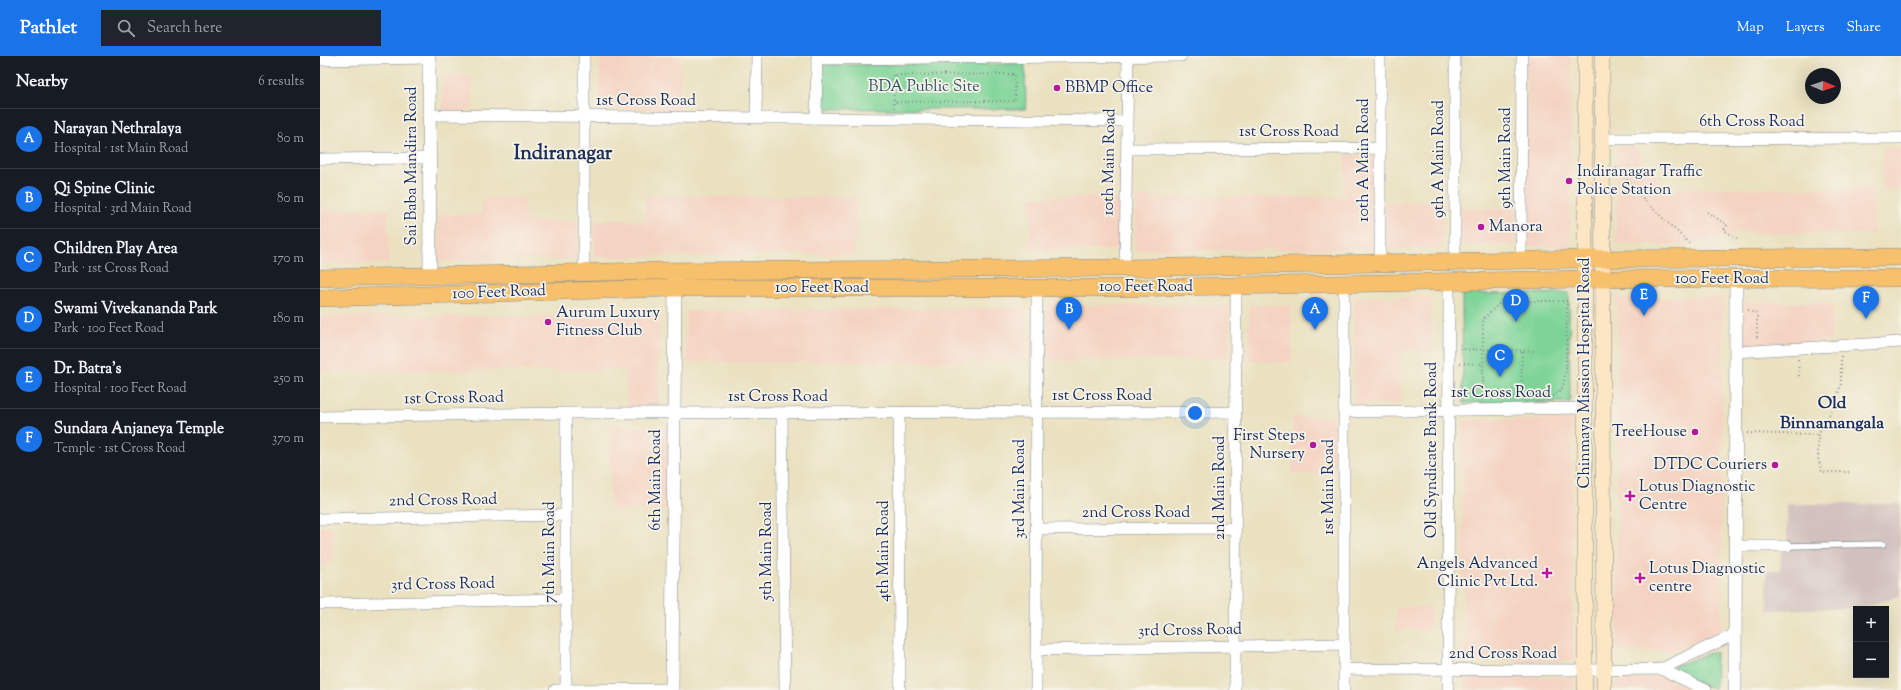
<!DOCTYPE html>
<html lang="en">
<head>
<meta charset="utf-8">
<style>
  body { margin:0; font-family:"Sorts Mill Goudy",serif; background:#20242c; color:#f1f3f6 }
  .controls { position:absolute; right:12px; bottom:12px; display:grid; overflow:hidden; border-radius:0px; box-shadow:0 4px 16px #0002 }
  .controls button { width:36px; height:36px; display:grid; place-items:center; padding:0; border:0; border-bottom:1px solid #363941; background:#171b24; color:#f1f3f6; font:20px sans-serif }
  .compass { position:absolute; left:1485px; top:12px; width:36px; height:36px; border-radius:50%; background:#171b24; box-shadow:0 4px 16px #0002; rotate:92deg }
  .you { position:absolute; left:875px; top:357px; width:14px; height:14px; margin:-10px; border:3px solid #fff; border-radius:50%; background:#1a73e8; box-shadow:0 0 0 6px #1a73e833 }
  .badge { display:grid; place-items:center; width:26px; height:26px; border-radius:50%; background:#1a73e8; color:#fff; font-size:13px; font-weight:700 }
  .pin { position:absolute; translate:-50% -33px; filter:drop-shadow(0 1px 2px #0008) }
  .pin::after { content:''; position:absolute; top:21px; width:14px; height:12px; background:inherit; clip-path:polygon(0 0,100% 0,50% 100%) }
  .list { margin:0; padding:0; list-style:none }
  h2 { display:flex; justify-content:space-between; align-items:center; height:52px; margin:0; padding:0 16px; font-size:17px }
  h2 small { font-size:13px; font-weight:400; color:#9ea1a6 }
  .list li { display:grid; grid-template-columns:26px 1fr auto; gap:12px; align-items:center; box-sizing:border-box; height:60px; padding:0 16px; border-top:1px solid #363941 }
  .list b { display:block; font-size:15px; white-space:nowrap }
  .list p { margin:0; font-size:13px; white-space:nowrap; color:#9ea1a6 }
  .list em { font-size:13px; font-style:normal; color:#9ea1a6 }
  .icon { flex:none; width:22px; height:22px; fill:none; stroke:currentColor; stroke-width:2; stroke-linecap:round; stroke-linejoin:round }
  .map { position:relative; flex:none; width:1581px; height:634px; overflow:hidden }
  header { display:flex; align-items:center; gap:24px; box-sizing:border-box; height:56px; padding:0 20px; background:#1a73e8; color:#fff }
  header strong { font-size:19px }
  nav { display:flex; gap:22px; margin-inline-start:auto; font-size:14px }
  .search { width:280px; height:36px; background:#20242c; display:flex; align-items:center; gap:10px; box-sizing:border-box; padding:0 14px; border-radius:0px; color:#9ea1a6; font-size:15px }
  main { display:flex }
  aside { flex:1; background:#171b24 }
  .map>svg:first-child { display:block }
</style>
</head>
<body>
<header>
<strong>Pathlet</strong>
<div class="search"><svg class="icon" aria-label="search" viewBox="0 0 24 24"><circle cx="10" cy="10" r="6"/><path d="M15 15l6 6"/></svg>Search here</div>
<nav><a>Map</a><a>Layers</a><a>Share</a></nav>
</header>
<main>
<aside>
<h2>Nearby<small>6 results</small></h2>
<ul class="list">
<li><span class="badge">A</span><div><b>Narayan Nethralaya</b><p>Hospital · 1st Main Road</p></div><em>80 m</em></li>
<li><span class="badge">B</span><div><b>Qi Spine Clinic</b><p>Hospital · 3rd Main Road</p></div><em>80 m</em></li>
<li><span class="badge">C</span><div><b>Children Play Area</b><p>Park · 1st Cross Road</p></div><em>170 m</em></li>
<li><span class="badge">D</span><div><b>Swami Vivekananda Park</b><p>Park · 100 Feet Road</p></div><em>180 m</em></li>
<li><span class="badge">E</span><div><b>Dr. Batra's</b><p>Hospital · 100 Feet Road</p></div><em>250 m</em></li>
<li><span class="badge">F</span><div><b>Sundara Anjaneya Temple</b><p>Temple · 1st Cross Road</p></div><em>370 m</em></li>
</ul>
</aside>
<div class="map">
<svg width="1581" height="634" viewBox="0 0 1581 634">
  <rect width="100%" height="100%" fill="#f7f3e8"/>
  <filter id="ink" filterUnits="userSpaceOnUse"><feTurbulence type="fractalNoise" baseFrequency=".025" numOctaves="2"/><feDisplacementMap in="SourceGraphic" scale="8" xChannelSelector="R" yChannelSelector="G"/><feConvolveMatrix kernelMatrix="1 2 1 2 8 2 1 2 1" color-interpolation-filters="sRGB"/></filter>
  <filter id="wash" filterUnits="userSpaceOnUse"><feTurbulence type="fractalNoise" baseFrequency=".012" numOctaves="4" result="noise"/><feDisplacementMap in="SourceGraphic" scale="16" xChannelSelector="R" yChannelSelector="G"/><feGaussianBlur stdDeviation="0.9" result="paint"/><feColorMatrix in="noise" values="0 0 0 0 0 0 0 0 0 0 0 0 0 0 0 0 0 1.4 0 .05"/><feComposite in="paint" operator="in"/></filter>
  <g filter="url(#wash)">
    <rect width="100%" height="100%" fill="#eae1c0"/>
    <path fill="#f5d3c2" d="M280 0H361L359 55 279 52Z
      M1207 0H1251L1250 191 1206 190Z
      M123 19 152 20V55H123Z
      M1297 90H1315L1324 108 1357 140 1358 132 1554 133 1553 178 1419 176 1396 183 1362 189 1296 187Z
      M1563 92H1581V134H1562Z
      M1025 99H1055V193L815 194 816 141H1026Z
      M325 140 536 141 534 198 274 201V164H325Z
      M711 141H801V194H710Z
      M162 142H204V165H258V203L118 205V159L162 158Z
      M1063 146H1122V193L1063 192Z
      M1140 152H1195V189H1140Z
      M68 153 69 207H0V154Z
      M1111 241 1112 295H1079L1080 348H1035L1034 242Z
      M1403 241 1401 576 1354 595 1297 596V242Z
      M1424 246 1512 247V284L1423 290Z
      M728 249H909V303L728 305Z
      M929 249H971L972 306H929Z
      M707 252V306H366V255Z
      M0 260H339L338 353H307L306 314 0 315Z
      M972 361H1014V418H972Z
      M1142 364H1251L1254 605H1144Z
      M290 371H350L349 454H290Z
      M1579 454H1581V608L1580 540Z
      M0 471H14L13 508H0Z
      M1076 551H1110V574H1076Z
      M1339 620 1373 634H1296L1297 624Z
      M1145 621H1254V634H1145Z"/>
    <path fill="#d1c0bd" d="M1467 448H1580V540L1538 552 1448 554 1446 514H1460L1461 496 1467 490Z"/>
    <path fill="#7ed498" stroke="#4c827b" d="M705 8 706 53H503V9Z
      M1249 237 1250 346 1143 347 1142 238Z
      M1396 595 1395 634 1353 616 1354 610Z"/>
  </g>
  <g filter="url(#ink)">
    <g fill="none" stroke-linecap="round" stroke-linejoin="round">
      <g stroke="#82888f" stroke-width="7">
        <path id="service" d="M1467 490 1563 488"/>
      </g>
      <g stroke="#82888f" stroke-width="12">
        <path id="minor" d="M1060 0V207
          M497 3 861 0
          M0 4 109 2
          M108 59 807 65
          M436 62 437 0
          M496 62 497 0
          M1283 83 1581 82
          M807 93 1060 92
          M0 103 108 102
          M1201 204 1202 0
          M1135 207V0
          M805 212 808 0
          M264 216V0
          M1024 228V634
          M1416 296 1581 286
          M1025 356 1265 352
          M462 357 465 634
          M579 357 580 634
          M0 361 246 357 916 356
          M0 463 246 459
          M716 473 916 472
          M1416 490H1467
          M0 548 246 543
          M716 594 1025 588
          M1025 613 1265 614 1341 613 1415 578
          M1341 613 1386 634
          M235 634 352 633
          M246 634V357
          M716 634 717 232
          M915 634 916 231
          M1128 634 1129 226"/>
      </g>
      <g stroke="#82888f" stroke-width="14">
        <path id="tertiary" d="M109 0 110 220
          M352 634 355 224
          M1415 634 1416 223"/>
      </g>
      <g stroke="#82888f" stroke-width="16">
        <path id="secondary" d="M1265 0V634
          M1282 0 1284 634"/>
      </g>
      <g stroke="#82888f" stroke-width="18">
        <path id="primary" d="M0 222 334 215 805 212 1265 203 1581 201
          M0 242 354 232H805L1265 223 1581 222"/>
      </g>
      <path stroke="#82888f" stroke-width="2" stroke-dasharray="1 3" stroke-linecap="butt" d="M574 52 573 19 695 18V45L574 46
        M1296 112 1328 148 1369 187
        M1387 156 1407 169 1404 174 1417 182
        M1182 245H1247L1246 314 1243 331 1234 340 1169 342 1163 337V263Z
        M1428 254 1437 258V284
        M1140 293 1216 295
        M1521 300V328L1515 348 1498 379V402L1502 416H1529
        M1478 303 1479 321
        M1140 307 1162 308
        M1201 341 1202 295
        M1427 377 1498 379"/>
      <use href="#service" stroke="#fff" stroke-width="5.5"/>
      <use href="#minor" stroke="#fff" stroke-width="11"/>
      <use href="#tertiary" stroke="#fff" stroke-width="13"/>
      <use href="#secondary" stroke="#fce6c4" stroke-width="15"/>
      <use href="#primary" stroke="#f7c06c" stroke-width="17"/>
    </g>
  </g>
  <g fill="#b5179e" stroke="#f7f3e8" stroke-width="1.5">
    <circle cx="737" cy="32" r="4"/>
    <circle cx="1249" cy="125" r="4"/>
    <circle cx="1161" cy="171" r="4"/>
    <circle cx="228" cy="266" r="4"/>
    <circle cx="1375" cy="376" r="4"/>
    <circle cx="993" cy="389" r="4"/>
    <circle cx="1455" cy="409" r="4"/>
    <path d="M1308 434h4v4h4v4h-4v4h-4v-4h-4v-4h4z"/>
    <path d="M1225 511h4v4h4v4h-4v4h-4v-4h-4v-4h4z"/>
    <path d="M1318 516h4v4h4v4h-4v4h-4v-4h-4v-4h4z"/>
  </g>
  <g text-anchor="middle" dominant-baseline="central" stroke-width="3.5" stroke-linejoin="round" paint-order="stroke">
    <g font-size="16" fill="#34586c" stroke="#f7f3e8">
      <text x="604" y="31">BDA Public Site</text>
    </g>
    <g font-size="16" fill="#1b2f5e" stroke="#f7f3e8" text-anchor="start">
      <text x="745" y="32">BBMP Office</text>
      <text x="1257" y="116">Indiranagar Traffic<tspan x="1257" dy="18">Police Station</tspan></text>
      <text x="1169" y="171">Manora</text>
      <text x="236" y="257">Aurum Luxury<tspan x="236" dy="18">Fitness Club</tspan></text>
      <text x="1367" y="376" text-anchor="end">TreeHouse</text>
      <text x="985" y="380" text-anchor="end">First Steps<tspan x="985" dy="18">Nursery</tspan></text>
      <text x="1447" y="409" text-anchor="end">DTDC Couriers</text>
      <text x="1319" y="431">Lotus Diagnostic<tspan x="1319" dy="18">Centre</tspan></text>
      <text x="1218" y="508" text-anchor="end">Angels Advanced<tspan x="1218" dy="18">Clinic Pvt Ltd.</tspan></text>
      <text x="1329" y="513">Lotus Diagnostic<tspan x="1329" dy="18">centre</tspan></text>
    </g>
    <g font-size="16" fill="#1b2f5e" stroke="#f7f3e8">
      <text x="326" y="45">1st Cross Road</text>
      <text x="1432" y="66">6th Cross Road</text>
      <text x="969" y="76">1st Cross Road</text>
      <text transform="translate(1186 102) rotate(-90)">9th Main Road</text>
      <text transform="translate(1119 103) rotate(-90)">9th A Main Road</text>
      <text transform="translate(1044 104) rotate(-90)">10th A Main Road</text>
      <text transform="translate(790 106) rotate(-89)">10th Main Road</text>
      <text transform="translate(92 110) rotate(-90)">Sai Baba Mandira Road</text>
      <text x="1402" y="223">100 Feet Road</text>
      <text x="826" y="231">100 Feet Road</text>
      <text x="502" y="232">100 Feet Road</text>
      <text transform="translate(179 237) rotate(-2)">100 Feet Road</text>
      <text transform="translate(1265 317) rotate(-90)">Chinmaya Mission Hospital Road</text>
      <text x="1181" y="337">1st Cross Road</text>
      <text x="782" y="340">1st Cross Road</text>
      <text x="458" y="341">1st Cross Road</text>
      <text transform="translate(134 343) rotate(-1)">1st Cross Road</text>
      <text transform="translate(1112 394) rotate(-90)">Old Syndicate Bank Road</text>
      <text transform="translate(336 424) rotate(-90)">6th Main Road</text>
      <text transform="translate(1009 431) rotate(-90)">1st Main Road</text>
      <text transform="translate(900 432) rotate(-90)">2nd Main Road</text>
      <text transform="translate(700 433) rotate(-90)">3rd Main Road</text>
      <text transform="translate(123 445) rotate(-1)">2nd Cross Road</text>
      <text x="816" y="457">2nd Cross Road</text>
      <text transform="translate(447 495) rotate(-90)">5th Main Road</text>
      <text transform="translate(564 495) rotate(-90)">4th Main Road</text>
      <text transform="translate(230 496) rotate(-90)">7th Main Road</text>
      <text transform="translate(123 529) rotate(-1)">3rd Cross Road</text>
      <text transform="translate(870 575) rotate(-1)">3rd Cross Road</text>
      <text x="1183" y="598">2nd Cross Road</text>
    </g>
    <g font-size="17" font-weight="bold" fill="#1b2f5e" stroke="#f7f3e8">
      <text x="1512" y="348">Old<tspan x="1512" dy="20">Binnamangala</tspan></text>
    </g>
    <g font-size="20" font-weight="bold" fill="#1b2f5e" stroke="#f7f3e8">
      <text x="243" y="98">Indiranagar</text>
    </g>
  </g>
</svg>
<div class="controls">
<button>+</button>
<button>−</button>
</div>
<svg class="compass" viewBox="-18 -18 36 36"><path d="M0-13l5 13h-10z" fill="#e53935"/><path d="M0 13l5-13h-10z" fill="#9ea1a6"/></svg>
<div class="you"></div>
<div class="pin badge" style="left:995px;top:274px">A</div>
<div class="pin badge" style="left:749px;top:274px">B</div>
<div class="pin badge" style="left:1180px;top:321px">C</div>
<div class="pin badge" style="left:1196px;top:266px">D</div>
<div class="pin badge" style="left:1324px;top:260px">E</div>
<div class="pin badge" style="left:1546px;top:263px">F</div>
</div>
</main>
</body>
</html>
